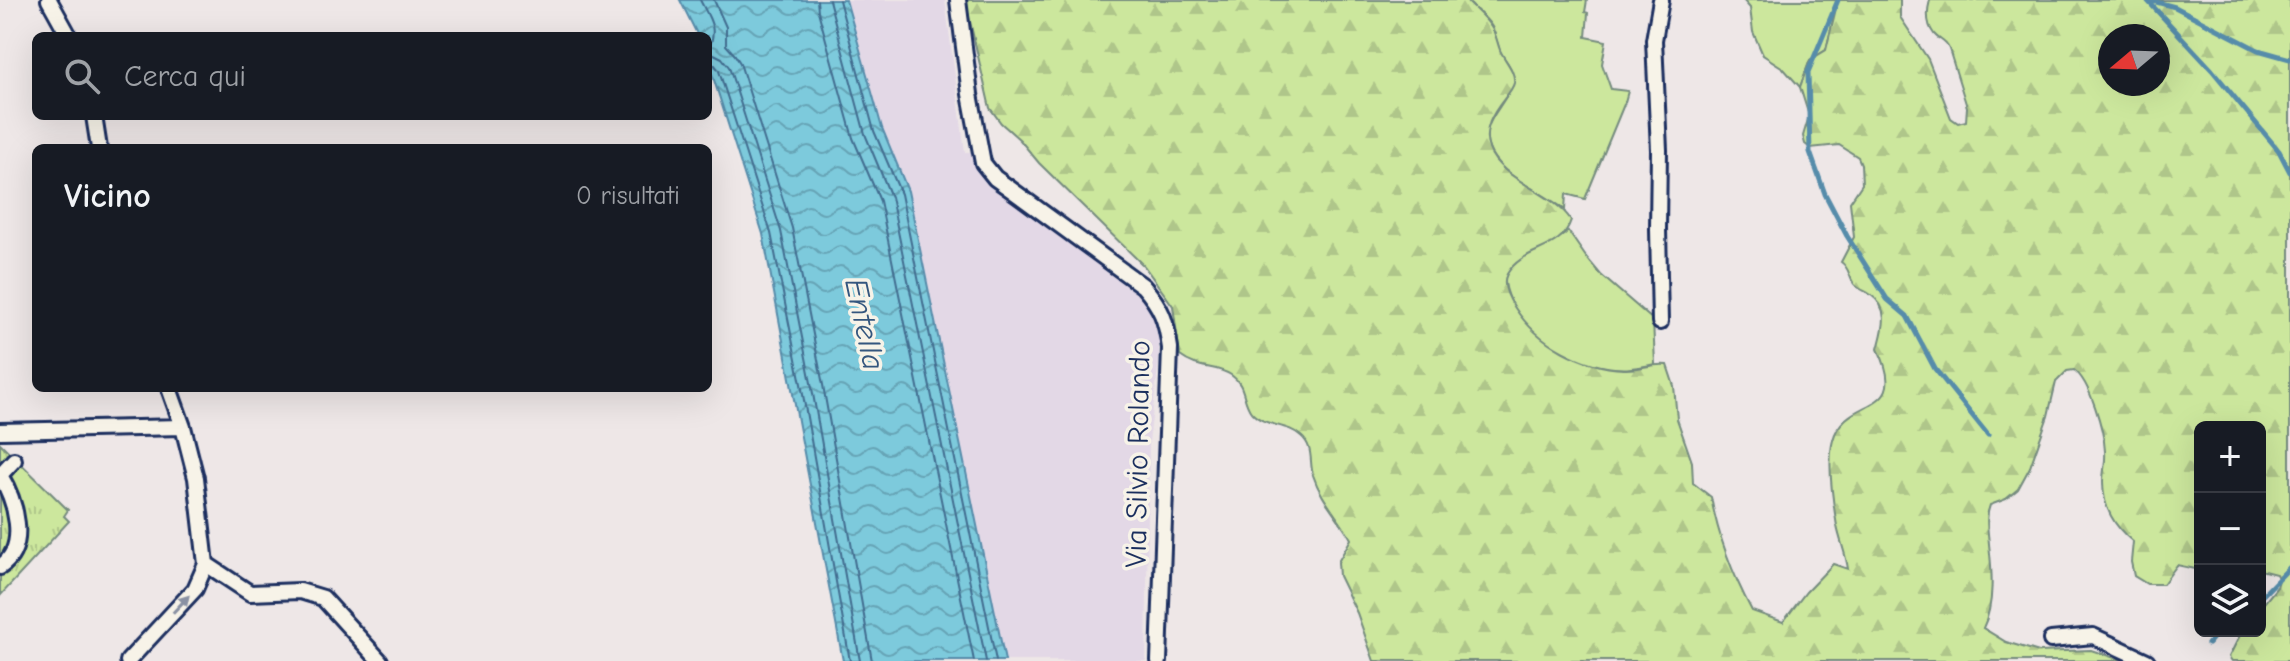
<!DOCTYPE html>
<html lang="it">
<head>
<meta charset="utf-8">
<style>
  body { margin:0; font-family:"Comic Neue",sans-serif; background:#20242c; color:#f1f3f6 }
  .controls { position:absolute; right:24px; bottom:24px; display:grid; overflow:hidden; border-radius:12px; box-shadow:0 8px 32px #0002 }
  .controls button { width:72px; height:72px; display:grid; place-items:center; padding:0; border:0; border-bottom:2px solid #363941; background:#171b24; color:#f1f3f6; font:40px sans-serif }
  .compass { position:absolute; left:2098px; top:24px; width:72px; height:72px; border-radius:50%; background:#171b24; box-shadow:0 8px 32px #0002; rotate:251deg }
  .list { margin:0; padding:0; list-style:none }
  h2 { display:flex; justify-content:space-between; align-items:center; height:104px; margin:0; padding:0 32px; font-size:34px }
  h2 small { font-size:26px; font-weight:400; color:#9ea1a6 }
  .icon { flex:none; width:44px; height:44px; fill:none; stroke:currentColor; stroke-width:2; stroke-linecap:round; stroke-linejoin:round }
  .map { position:relative; flex:none; width:2290px; height:661px; overflow:hidden }
  .search { position:absolute; background:#171b24; box-shadow:0 8px 32px #0002; left:32px; top:32px; width:680px; height:88px; display:flex; align-items:center; gap:20px; box-sizing:border-box; padding:0 28px; border-radius:12px; color:#9ea1a6; font-size:30px }
  .panel { position:absolute; background:#171b24; box-shadow:0 8px 32px #0002; left:32px; top:144px; width:680px; height:248px; border-radius:12px }
  .map>svg:first-child { display:block }
</style>
</head>
<body>
<div class="map">
<svg width="2290" height="661" viewBox="0 0 2290 661">
  <defs>
    <pattern id="forest-firs" width="22" height="20" patternUnits="userSpaceOnUse" patternTransform="scale(2)"><rect width="22" height="20" fill="#cce79d"/><path d="M5 1l3.5 6h-7zM16 11l3.5 6h-7z" fill="#afc68a"/></pattern>
    <pattern id="park-tufts" width="24" height="20" patternUnits="userSpaceOnUse" patternTransform="scale(2)"><rect width="24" height="20" fill="#cce79d"/><path d="M3 7l-1-3M5 7V3M7 7l1-3M15 17l-1-3M17 17v-4M19 17l1-3" fill="none" stroke="#afc68a"/></pattern>
    <pattern id="water-waves" width="16" height="10" patternUnits="userSpaceOnUse" patternTransform="scale(2)"><rect width="16" height="10" fill="#7dcadc"/><path d="M0 5q4-4 8 0t8 0" fill="none" stroke="#66a4b6"/></pattern>
  </defs>
  <rect width="100%" height="100%" fill="#eee7e7"/>
  <filter id="ink" filterUnits="userSpaceOnUse"><feTurbulence type="fractalNoise" baseFrequency=".0125" numOctaves="2"/><feDisplacementMap in="SourceGraphic" scale="16" xChannelSelector="R" yChannelSelector="G"/><feConvolveMatrix kernelMatrix="1 2 1 2 8 2 1 2 1" color-interpolation-filters="sRGB"/></filter>
  <g filter="url(#ink)">
    <path fill="#e3d8e6" d="M846 0H946L945 1 965 152H973L978 168 1135 287 1153 309 1159 330V361L1149 442 1146 661H1005L908 191 882 128Z"/>
    <path fill="#cce79d" stroke="#748b7e" stroke-width="2" d="M1466 0H1587L1585 12 1588 13 1586 37 1606 41 1602 64 1611 89 1628 91 1625 102 1585 199 1566 194 1565 210C1544 192 1505 179 1491 153 1473 119 1516 103 1512 73 1511 65 1503 58 1500 51 1497 43 1496 35 1492 27 1486 17 1474 9 1466 0Z
      M1743 0H1838L1826 50 1810 60 1800 87 1783 68 1763 55 1753 32 1750 8Z
      M1568 231 1586 257 1601 275 1653 320 1655 364C1636 368 1619 371 1599 366 1564 358 1528 335 1511 302 1508 295 1504 286 1505 278 1510 255 1552 248 1568 231Z"/>
    <path fill="url(#forest-firs)" stroke="#748b7e" stroke-width="2" fill-rule="evenodd" d="M965 0H1466C1474 9 1485 17 1491 27 1496 34 1497 42 1500 50 1504 60 1516 71 1514 83 1513 88 1508 94 1504 99 1493 113 1482 130 1489 149 1500 180 1553 192 1571 220 1561 253 1523 246 1507 274 1501 284 1509 299 1515 308 1538 344 1582 367 1624 369 1640 370 1651 363 1667 365L1674 386 1677 419 1692 462 1693 483 1711 497C1718 537 1733 575 1752 611L1783 622 1806 592 1833 564 1848 569C1846 554 1840 541 1837 526 1833 503 1827 462 1833 440 1845 393 1912 419 1878 349 1883 330 1891 309 1871 295 1866 291 1858 289 1854 284 1848 276 1850 268 1841 262L1854 237 1850 202 1862 184 1861 164 1858 157 1839 145 1810 148 1805 144 1803 136 1809 116 1800 87 1810 60 1826 50 1838 0H1900V17L1928 59 1951 118 1958 123 1966 121 1967 107 1949 49C1945 40 1940 41 1934 34 1926 24 1927 11 1930 0H2290V661H2232L2229 657 2242 631H2260V608L2277 587 2279 580 2276 574 2260 570V427H2200V570L2177 565 2163 584H2147L2134 576 2131 562 2133 542C2114 526 2103 508 2103 482 2103 472 2106 461 2105 451 2104 431 2090 381 2074 370L2067 371 2056 382 2048 416 2030 467 2018 489 2006 499 1990 505C1985 517 1988 531 1989 544 1992 570 1995 604 1983 628L2006 642 2039 652 2091 650 2124 661H1374L1357 613 1339 576 1338 562 1351 539C1339 517 1321 500 1313 475 1309 461 1314 447 1301 436 1287 423 1264 427 1251 412 1242 400 1246 385 1231 375 1216 365 1198 370 1180 356L1173 306 1144 266 1039 163 1020 140 1001 123 990 108ZM2110 36H2158V84H2110Z"/>
    <path fill="url(#park-tufts)" stroke="#748b7e" stroke-width="2" d="M0 443 68 510 64 516 69 521 0 596Z"/>
    <path fill="url(#water-waves)" stroke="#568caa" stroke-width="2" d="M680 0H846L882 128 908 191 1005 661H843L763 234 708 61V36H698Z"/>
    <g fill="none" stroke-linecap="round" stroke-linejoin="round">
      <path stroke="#426d90" stroke-width="2" d="M700 0C711 21 718 29 708 51L722 58 729 67 781 231 812 388 860 661
        M714 0 726 27V45L735 55 740 63 792 228 823 385 872 661
        M817 0 818 11 853 138 880 201 974 661
        M829 0 865 134 891 197 986 661
        M839 0 874 131 901 194 996 661
        M708 64 715 65 719 71 771 233 802 389 850 661"/>
      <path stroke="#568caa" stroke-width="5" d="M1838 0 1808 72 1810 152 1825 194 1847 236 1887 299 1907 316 1935 369 1988 435
        M2147 0 2212 70 2279 151 2290 172
        M2149 0 2175 7 2258 50 2290 59
        M2260 598 2290 567
        M2208 644 2219 631"/>
      <g stroke="#1b2f5e" stroke-width="20">
        <path id="street" d="M49 0 69 36
          M958 0 970 94 983 163 995 178 1009 188 1143 286C1162 308 1166 320 1170 348L1159 661
          M94 116 99 148
          M1660 322 1658 229 1659 150 1654 40 1661 0
          M0 431 183 427
          M0 475C15 500 30 547 0 567
          M0 475 14 460
          M206 564 250 593 300 591 323 598 380 661
          M2051 640 2093 636 2147 661
          M128 661 195 589 206 564 196 478 183 427 169 388"/>
      </g>
      <use href="#street" stroke="#f7f3e8" stroke-width="14"/>
    </g>
    <defs><path id="oneway-solid" d="M-6-.8H1V-3.2L6.5 0L1 3.2V.8H-6Z" transform="scale(2)"/></defs>
    <use fill="#8991a3" href="#oneway-solid" transform="translate(181 604) rotate(-47)"/>
  </g>
  <g text-anchor="middle" dominant-baseline="central" stroke-width="7" stroke-linejoin="round" paint-order="stroke">
    <g font-size="30" fill="#1b2f5e" stroke="#f7f3e8">
      <text transform="translate(1138 454) rotate(-89)">Via Silvio Rolando</text>
    </g>
    <g font-size="32" font-style="italic" fill="#34567e" stroke="#f7f3e8">
      <text transform="translate(865 324) rotate(78)">Entella</text>
    </g>
  </g>
</svg>
<div class="controls">
<button>+</button>
<button>−</button>
<button><svg class="icon" aria-label="layers" viewBox="0 0 24 24"><path d="M12 4l9 5-9 5-9-5zM3 14l9 5 9-5"/></svg></button>
</div>
<svg class="compass" viewBox="-18 -18 36 36"><path d="M0-13l5 13h-10z" fill="#e53935"/><path d="M0 13l5-13h-10z" fill="#9ea1a6"/></svg>
<div class="search"><svg class="icon" aria-label="search" viewBox="0 0 24 24"><circle cx="10" cy="10" r="6"/><path d="M15 15l6 6"/></svg>Cerca qui</div>
<section class="panel">
<h2>Vicino<small>0 risultati</small></h2>
<ul class="list">
</ul>
</section>
</div>
</body>
</html>
